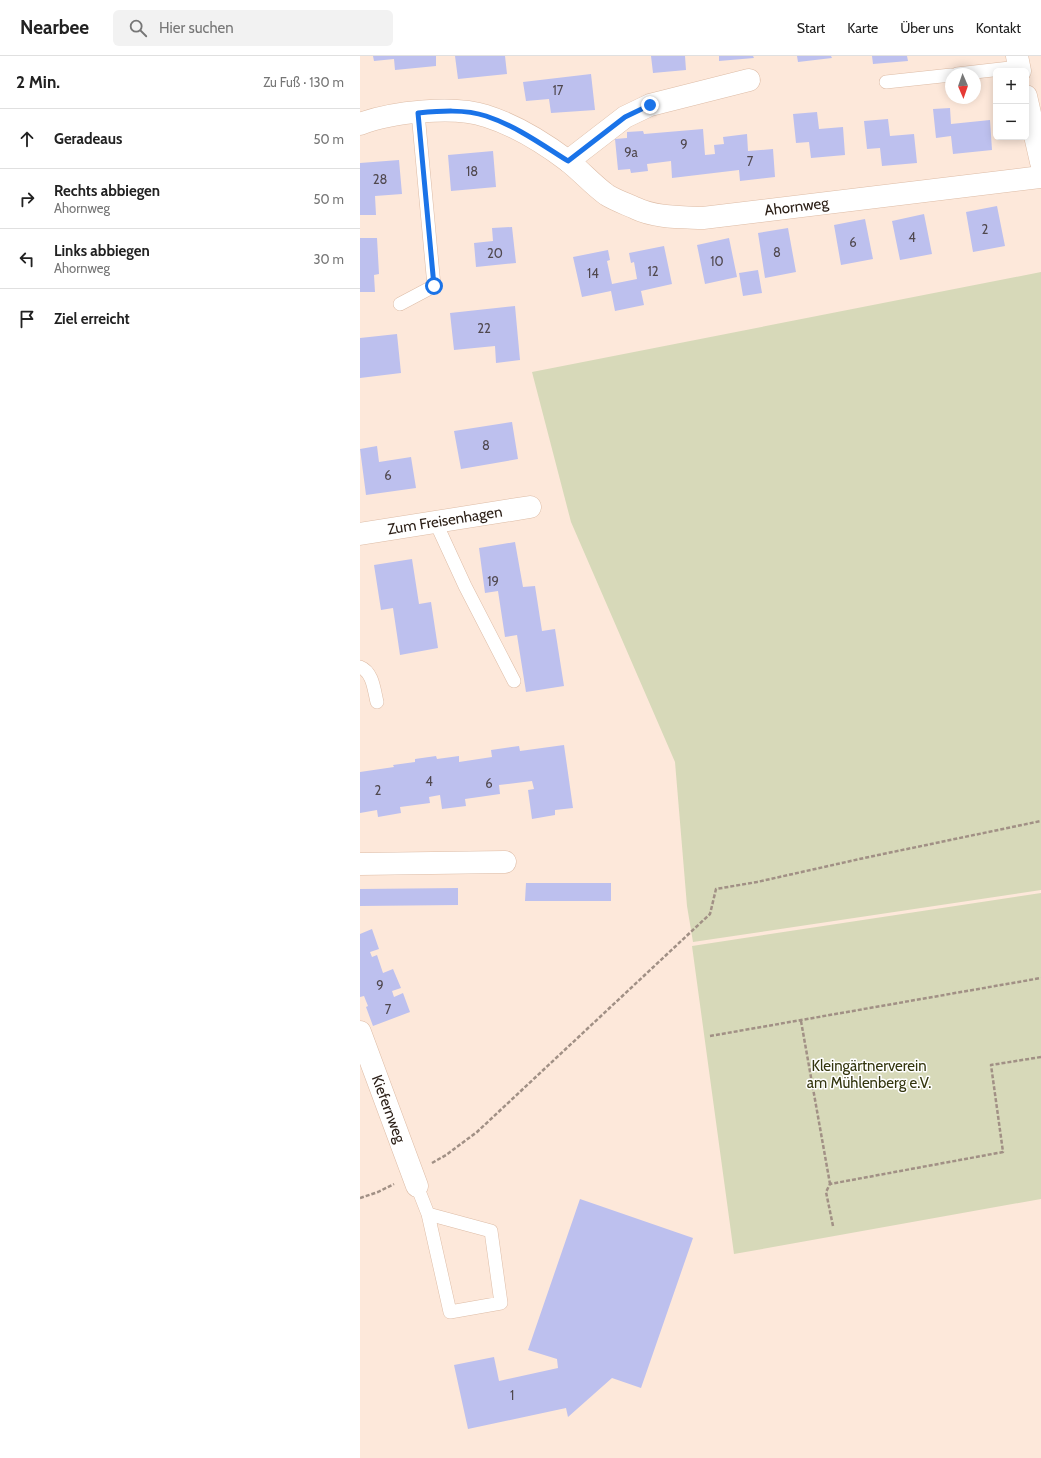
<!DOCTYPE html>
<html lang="de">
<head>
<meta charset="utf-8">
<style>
  body { margin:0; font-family:Cabin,sans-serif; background:#f2f2f2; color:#222 }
  .controls { position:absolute; right:12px; top:12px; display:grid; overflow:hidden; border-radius:6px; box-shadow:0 2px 10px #0003 }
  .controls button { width:36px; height:36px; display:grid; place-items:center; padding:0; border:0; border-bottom:1px solid #e0e0e0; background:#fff; color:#222; font:20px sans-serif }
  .compass { position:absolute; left:585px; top:12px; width:36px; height:36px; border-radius:50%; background:#fff; box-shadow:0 2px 10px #0003; rotate:178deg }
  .stop { position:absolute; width:12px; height:12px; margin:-9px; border:3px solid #1a73e8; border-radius:50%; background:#fff }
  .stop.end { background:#1a73e8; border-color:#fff; box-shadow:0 1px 4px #0008 }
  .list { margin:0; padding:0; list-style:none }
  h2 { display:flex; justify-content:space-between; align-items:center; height:52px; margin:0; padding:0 16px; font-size:17px }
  h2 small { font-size:13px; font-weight:400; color:#767676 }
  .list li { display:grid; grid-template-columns:26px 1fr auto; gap:12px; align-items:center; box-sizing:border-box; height:60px; padding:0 16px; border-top:1px solid #e0e0e0 }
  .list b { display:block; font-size:15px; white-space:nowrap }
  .list p { margin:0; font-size:13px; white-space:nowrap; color:#767676 }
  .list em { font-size:13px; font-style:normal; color:#767676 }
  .icon { flex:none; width:22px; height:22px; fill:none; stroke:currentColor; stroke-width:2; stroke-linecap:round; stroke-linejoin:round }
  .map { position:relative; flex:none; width:681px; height:1402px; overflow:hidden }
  header { display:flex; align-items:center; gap:24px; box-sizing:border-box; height:56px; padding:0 20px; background:#fff; border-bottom:1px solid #e0e0e0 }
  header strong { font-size:19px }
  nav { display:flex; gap:22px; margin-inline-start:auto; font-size:14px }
  .search { width:280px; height:36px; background:#f2f2f2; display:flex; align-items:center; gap:10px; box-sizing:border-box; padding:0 14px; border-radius:6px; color:#767676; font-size:15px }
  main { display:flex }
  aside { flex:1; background:#fff }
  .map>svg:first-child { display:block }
</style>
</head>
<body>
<header>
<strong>Nearbee</strong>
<div class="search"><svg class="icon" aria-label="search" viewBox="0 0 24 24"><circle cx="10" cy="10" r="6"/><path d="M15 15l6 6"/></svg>Hier suchen</div>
<nav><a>Start</a><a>Karte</a><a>Über uns</a><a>Kontakt</a></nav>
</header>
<main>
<aside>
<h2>2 Min.<small>Zu Fuß · 130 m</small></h2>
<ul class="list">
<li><svg class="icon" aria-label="ahead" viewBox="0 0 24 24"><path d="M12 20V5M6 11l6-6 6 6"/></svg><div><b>Geradeaus</b></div><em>50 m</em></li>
<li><svg class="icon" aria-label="right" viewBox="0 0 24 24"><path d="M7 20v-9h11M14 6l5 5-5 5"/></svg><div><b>Rechts abbiegen</b><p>Ahornweg</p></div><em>50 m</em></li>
<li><svg class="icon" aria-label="left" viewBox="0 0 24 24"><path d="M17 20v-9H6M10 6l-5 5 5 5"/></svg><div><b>Links abbiegen</b><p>Ahornweg</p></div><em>30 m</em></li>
<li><svg class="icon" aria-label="arrive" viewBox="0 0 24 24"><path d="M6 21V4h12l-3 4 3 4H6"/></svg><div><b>Ziel erreicht</b></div></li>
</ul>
</aside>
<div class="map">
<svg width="681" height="1402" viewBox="0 0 681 1402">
  <rect width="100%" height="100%" fill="#fde8da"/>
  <path fill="#d7d9b9" d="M681 216V834L333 886 327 850 315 706 211 466 172 316Z
    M681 837V1143L374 1198 332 890Z"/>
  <path fill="#bdc0ee" d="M13 0H76V10L35 14 34 3 14 5Z
    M95 0H145L147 18 98 23Z
    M291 0H325L326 14 293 17Z
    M359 0H393L394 2 359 5Z
    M437 0H471L472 2 438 6Z
    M512 0H547L548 5 513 8Z
    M231 18 235 54 191 57 189 43 166 45 163 26Z
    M590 52 591 68 630 64 632 94 593 98 591 80 576 82 573 53Z
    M457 56 459 73 483 71 485 99 451 102 449 86 436 87 433 58Z
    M528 63 530 80 554 78 557 107 522 110 520 92 507 93 504 65Z
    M343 73 345 99 355 98 354 89 364 88 363 81 387 78 388 95 413 93 415 121 380 125 379 114 312 122 311 105 287 108 288 115 271 117 270 113 258 114 255 83 267 82V76L283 75 284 78Z
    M133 95 136 131 91 135 88 99Z
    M39 104 42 138 15 140 16 159H0V107Z
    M637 150 645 190 613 196 606 156Z
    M564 158 572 198 540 204 532 165Z
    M505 163 513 203 481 209 474 169Z
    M152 171 156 207 116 211 114 187 133 185 132 172Z
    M428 172 436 216 405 222 398 177Z
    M0 182H17L19 218 14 219 15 236H0Z
    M369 182 377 221 345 228 337 189Z
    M304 190 312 228 281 235 284 249 255 255 251 235 222 241 213 201 248 194 250 204 247 205 252 228 277 223 274 206 271 207 269 197Z
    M398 214 402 237 383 240 379 217Z
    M155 250 160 304 136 307 135 290 94 294 90 257Z
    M37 278 41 317 0 322V282Z
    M152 366 158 403 101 413 94 375Z
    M17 390 19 406 51 401 56 432 6 439 0 393Z
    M155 486 163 531 175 530 182 575 195 573 204 630 166 636 157 579 145 581 138 535 125 537 119 492Z
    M52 503 59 548 71 546 78 592 40 599 33 552 21 554 14 509Z
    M204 689 213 752 195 754V759L172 763 168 734 174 733 172 725 139 729 140 738 105 743 106 750 82 753 80 739 69 741 70 747 40 751 41 757 18 761 17 754 0 757V716L34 711 33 709 55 706V703L76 700 77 703 99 700V706L132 701 131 694 159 690 160 695Z
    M166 827H251V845H165Z
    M98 832V849L0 850V833Z
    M12 873 19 893 10 896 12 901 17 899 23 917 33 913 41 932 32 935 34 941 43 937 50 956 13 970 6 951 8 950 4 940 0 941V878Z
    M220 1143 333 1182 281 1332 252 1322 208 1361 206 1352 108 1373 94 1309 134 1301 139 1325 198 1312 197 1303 168 1294Z"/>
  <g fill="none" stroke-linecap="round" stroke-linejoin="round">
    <g stroke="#ddbca6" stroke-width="14">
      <path id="lane" d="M597 18 659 11
        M526 26 591 19
        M40 248 74 230 58 57
        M76 467 105 530 154 625
        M0 611C13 616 14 634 17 646
        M57 1130 68 1158 90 1256 141 1247 131 1175 68 1158"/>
    </g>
    <g stroke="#ddbca6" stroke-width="23">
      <g id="street">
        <path d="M657 0 660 15"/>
        <path d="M666 40 681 106"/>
        <path id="s1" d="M0 68C31 56 94 49 126 60 155 69 184 87 208 105 222 116 233 129 247 139 255 144 266 148 275 152 296 162 320 161 343 162L681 121"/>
        <path d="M208 105 265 61 290 49 389 24"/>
        <path id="s2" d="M0 478 170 451"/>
        <path d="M0 808 145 806"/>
        <path id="s3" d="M0 976 57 1130"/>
      </g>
    </g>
    <path stroke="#a19085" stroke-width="2.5" stroke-dasharray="4 2" stroke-linecap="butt" d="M441 965 470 1128
      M350 980 681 922
      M72 1107 86 1099 117 1076 350 858 356 833 397 826 504 802 681 765
      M0 1142 18 1136 34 1128
      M473 1170 466 1136 470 1128 643 1096 631 1009 681 1001"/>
    <use href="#lane" stroke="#fff" stroke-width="13"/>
    <use href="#street" stroke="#fff" stroke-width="22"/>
  </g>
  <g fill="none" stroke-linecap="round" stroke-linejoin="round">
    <path stroke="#1a73e8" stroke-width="5" d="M74 230 58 57C80 55 105 53 126 60 156 70 181 88 208 105L265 61 290 49"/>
  </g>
  <g text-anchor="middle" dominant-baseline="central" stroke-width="3" stroke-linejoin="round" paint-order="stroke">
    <g font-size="13" fill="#50484e">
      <text x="198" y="34">17</text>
      <text x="324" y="88">9</text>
      <text x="271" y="96">9a</text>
      <text x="390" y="105">7</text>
      <text x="112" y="115">18</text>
      <text x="20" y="123">28</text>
      <text x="625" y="173">2</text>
      <text x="552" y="181">4</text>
      <text x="493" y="186">6</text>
      <text x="417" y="196">8</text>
      <text x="135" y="197">20</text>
      <text x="357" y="205">10</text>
      <text x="293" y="215">12</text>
      <text x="233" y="217">14</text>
      <text x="124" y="272">22</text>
      <text x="126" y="389">8</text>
      <text x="28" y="419">6</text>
      <text x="133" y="525">19</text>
      <text x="69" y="725">4</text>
      <text x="129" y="727">6</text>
      <text x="18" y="734">2</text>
      <text x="20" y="929">9</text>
      <text x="28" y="953">7</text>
      <text x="152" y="1339">1</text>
    </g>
    <g font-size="15" fill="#2c2018" stroke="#fff">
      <text stroke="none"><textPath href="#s1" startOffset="468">Ahornweg</textPath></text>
      <text stroke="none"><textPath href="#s2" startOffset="86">Zum Freisenhagen</textPath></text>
      <text stroke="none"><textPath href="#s3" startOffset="82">Kiefernweg</textPath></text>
    </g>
    <g font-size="15" fill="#33350e" stroke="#fff">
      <text x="509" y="1010">Kleingärtnerverein<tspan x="509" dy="17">am Mühlenberg e.V.</tspan></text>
    </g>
  </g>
</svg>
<div class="controls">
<button>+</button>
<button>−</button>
</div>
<svg class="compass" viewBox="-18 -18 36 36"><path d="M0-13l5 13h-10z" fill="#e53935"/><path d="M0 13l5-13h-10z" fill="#767676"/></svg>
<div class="stop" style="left:74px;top:230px"></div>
<div class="stop end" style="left:290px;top:49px"></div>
</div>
</main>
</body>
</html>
